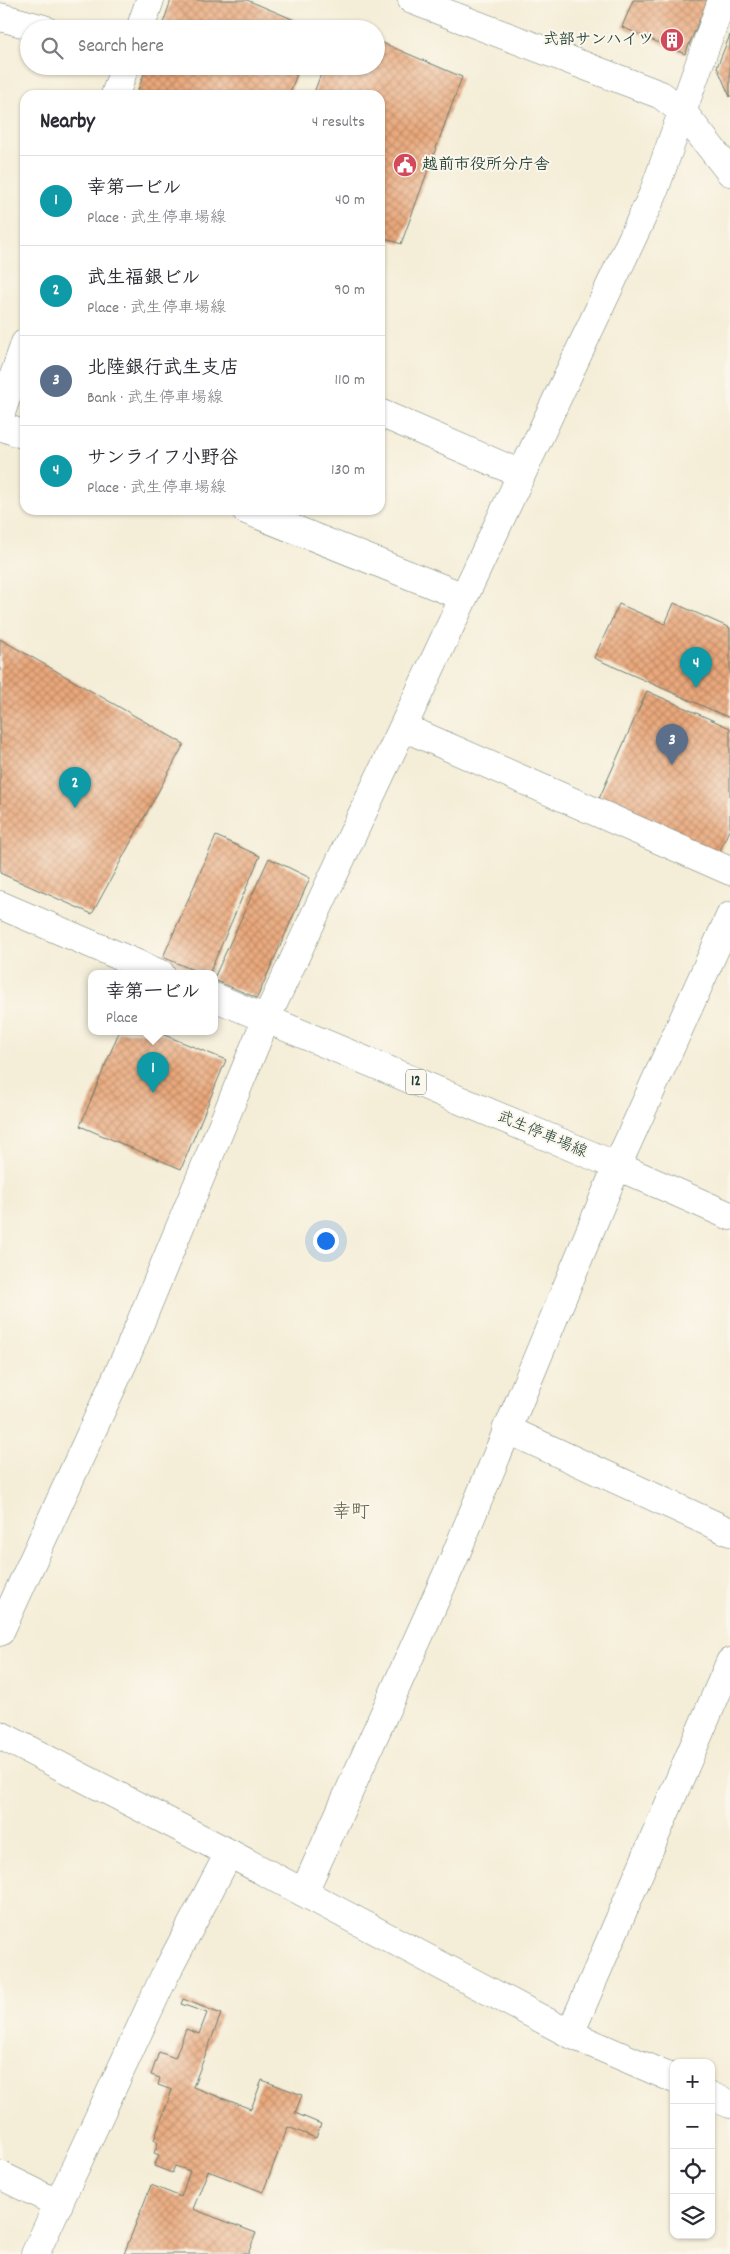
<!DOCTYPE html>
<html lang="en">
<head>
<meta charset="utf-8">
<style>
  body { margin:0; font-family:Dekko,"Klee One",sans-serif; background:#f2f2f3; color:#2b2b33 }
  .controls { position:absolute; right:15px; bottom:15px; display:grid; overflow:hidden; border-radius:10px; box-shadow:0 1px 4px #0004 }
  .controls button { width:45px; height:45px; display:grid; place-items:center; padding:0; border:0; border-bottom:1px solid #e1e1e2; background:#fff; color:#2b2b33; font:25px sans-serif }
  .you { position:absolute; left:325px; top:1240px; width:18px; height:18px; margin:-12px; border:4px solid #fff; border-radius:50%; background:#1a73e8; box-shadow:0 0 0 8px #1a73e833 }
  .badge { display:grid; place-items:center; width:32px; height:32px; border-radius:50%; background:#111827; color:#fff; font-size:16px; font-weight:700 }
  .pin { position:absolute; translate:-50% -41px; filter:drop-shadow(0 1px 2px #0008) }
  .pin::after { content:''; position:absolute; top:26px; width:18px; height:15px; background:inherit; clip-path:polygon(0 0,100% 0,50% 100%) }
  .popup { position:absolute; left:88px; top:970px; width:130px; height:65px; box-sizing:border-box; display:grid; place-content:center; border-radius:10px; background:#fff; filter:drop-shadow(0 1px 4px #0005); font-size:16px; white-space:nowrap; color:#7c7c81 }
  .popup b { font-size:19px; color:#2b2b33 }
  .popup::after { content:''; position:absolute; left:50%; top:100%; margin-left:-10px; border:10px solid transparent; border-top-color:#fff }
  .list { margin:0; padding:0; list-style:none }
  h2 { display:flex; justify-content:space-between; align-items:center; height:65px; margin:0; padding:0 20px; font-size:21px }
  h2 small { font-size:16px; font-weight:400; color:#7c7c81 }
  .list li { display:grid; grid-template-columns:32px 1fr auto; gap:15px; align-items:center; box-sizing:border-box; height:90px; padding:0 20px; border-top:1px solid #e1e1e2 }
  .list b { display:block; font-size:19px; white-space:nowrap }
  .list p { margin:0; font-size:16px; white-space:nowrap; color:#7c7c81 }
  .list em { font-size:16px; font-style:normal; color:#7c7c81 }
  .icon { flex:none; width:28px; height:28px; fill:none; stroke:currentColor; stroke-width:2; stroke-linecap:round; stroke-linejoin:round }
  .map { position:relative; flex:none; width:730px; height:2254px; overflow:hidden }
  .search { position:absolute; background:#fff; box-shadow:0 1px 4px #0004; left:20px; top:20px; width:365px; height:55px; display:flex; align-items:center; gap:12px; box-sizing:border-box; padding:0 18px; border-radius:28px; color:#7c7c81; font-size:19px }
  .panel { position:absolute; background:#fff; box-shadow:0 1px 4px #0004; left:20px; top:90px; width:365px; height:425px; border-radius:15px }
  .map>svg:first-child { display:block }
</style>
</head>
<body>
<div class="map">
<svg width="730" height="2254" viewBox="0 0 730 2254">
  <defs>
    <pattern id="building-cross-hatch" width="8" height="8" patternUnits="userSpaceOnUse" patternTransform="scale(1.25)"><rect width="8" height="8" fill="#eaa87b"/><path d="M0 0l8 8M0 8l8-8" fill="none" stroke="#bd8a66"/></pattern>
  </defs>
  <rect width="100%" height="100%" fill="#fbf7ec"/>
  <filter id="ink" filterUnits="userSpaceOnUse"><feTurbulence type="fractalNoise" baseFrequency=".02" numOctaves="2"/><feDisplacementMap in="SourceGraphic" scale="10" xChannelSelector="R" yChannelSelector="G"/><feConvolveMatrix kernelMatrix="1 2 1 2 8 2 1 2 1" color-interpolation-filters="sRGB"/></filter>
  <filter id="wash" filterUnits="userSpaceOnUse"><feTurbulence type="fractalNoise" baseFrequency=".0096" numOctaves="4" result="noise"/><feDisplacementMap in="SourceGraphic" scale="20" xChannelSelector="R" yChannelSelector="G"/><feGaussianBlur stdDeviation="1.12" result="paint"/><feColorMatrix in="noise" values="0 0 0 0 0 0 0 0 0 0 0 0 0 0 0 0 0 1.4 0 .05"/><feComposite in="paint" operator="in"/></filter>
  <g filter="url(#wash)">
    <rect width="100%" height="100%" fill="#f4edd7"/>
    <g id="blocks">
      <path fill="url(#building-cross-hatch)" d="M171 0H247L316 29H161Z
        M633 0H708L685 54 622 27Z
        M339 24 350 29H337Z
        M730 35V97L717 67Z
        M376 40 462 77 401 244 380 236V95H313L324 66H376Z
        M147 66H300L289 95H136Z
        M674 603 730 628V718L594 658 619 604 665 624Z
        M0 639 184 744 92 914 0 873Z
        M647 691 730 728V828L718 855 598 801Z
        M216 836 260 856 209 974H202L163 957Z
        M269 858 310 878 257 998 214 980V978Z
        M119 1032H157L226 1060 181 1169 80 1126Z
        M183 1999 221 2014 193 2087 251 2109 262 2080 302 2095 295 2113 321 2124 316 2138 288 2127 263 2192 208 2171 193 2209 256 2233 248 2254H124L151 2185 181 2197 190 2171 175 2166 172 2173 154 2166 159 2155 154 2153 158 2143 154 2140 172 2090 158 2085 160 2078 151 2075 159 2052 175 2058 186 2029 199 2034 207 2013 181 2004Z"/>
    </g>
  </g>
  <g filter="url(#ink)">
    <use href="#blocks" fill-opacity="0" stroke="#6a7b6d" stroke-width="1"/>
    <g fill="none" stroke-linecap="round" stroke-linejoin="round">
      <g stroke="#6a7b6d" stroke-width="29">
        <path id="minor" d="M0 17 44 29
          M140 29 150 0
          M115 95 125 66
          M380 413 521 474
          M0 416 25 343
          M0 426 25 435
          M246 510 464 597
          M403 727 730 871
          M506 1429 730 1532
          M0 1632 129 1350 266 1019 653 194 722 0
          M0 1735 229 1853 570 2034 674 2079
          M304 1892 455 1556 617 1166 730 1216
          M570 2034 730 1662
          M711 2096 730 2104
          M0 2175 59 2204
          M35 2254 164 1977 229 1853"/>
      </g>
      <g stroke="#6a7b6d" stroke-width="29">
        <path id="major" d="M412 0 661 95 682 111 730 172
          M0 905 161 974
          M214 997 617 1166 730 916"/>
      </g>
      <use href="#minor" stroke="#fff" stroke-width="28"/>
      <use href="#major" stroke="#fff" stroke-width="28"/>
    </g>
  </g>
  <defs>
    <g id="building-disc" transform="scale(1.25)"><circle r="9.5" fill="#d1495b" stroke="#fbf7ec"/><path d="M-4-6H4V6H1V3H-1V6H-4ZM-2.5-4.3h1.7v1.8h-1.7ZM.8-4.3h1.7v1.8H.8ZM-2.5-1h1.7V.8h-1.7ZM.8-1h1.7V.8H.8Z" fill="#fff"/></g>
    <g id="civic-disc" transform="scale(1.25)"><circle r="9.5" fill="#d1495b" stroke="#fbf7ec"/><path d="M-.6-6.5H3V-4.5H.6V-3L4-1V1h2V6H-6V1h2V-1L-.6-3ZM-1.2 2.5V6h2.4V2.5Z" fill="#fff"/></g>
  </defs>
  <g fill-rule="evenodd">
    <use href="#building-disc" x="672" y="40"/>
    <use href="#civic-disc" x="405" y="165"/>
  </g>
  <g text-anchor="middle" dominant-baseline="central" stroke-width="4" stroke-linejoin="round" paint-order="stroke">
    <rect fill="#fbf7ec" stroke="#61756b" stroke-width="1" x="406" y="1069.5" width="20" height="25" rx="4"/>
    <g font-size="15" font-weight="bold" fill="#1f3d34">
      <text x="416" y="1082">12</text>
    </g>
    <g font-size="16" font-weight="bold" fill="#1f3d34" stroke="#fbf7ec" text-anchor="end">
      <text x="654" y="40">式部サンハイツ</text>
      <text x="422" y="165" text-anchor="start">越前市役所分庁舎</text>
    </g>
    <g font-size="16" fill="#1f3d34" stroke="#fbf7ec">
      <text transform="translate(542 1135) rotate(23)">武生停車場線</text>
    </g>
    <g font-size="19" fill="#66624d" stroke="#fbf7ec">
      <text x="351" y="1513">幸町</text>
    </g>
  </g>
</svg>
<div class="controls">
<button>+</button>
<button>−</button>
<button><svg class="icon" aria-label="locate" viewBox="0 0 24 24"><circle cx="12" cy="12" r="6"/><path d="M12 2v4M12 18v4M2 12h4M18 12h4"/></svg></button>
<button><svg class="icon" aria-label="layers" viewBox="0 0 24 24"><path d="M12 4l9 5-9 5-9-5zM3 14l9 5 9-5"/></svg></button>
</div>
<div class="you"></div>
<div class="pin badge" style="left:153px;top:1093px;background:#0f9aa8">1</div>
<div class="popup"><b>幸第一ビル</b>Place</div>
<div class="pin badge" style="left:75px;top:808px;background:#0f9aa8">2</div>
<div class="pin badge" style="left:672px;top:765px;background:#5c6f8a">3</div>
<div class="pin badge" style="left:696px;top:688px;background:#0f9aa8">4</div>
<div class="search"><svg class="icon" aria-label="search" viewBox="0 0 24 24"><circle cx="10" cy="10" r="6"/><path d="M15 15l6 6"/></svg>Search here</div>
<section class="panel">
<h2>Nearby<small>4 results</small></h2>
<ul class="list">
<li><span class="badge" style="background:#0f9aa8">1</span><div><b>幸第一ビル</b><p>Place · 武生停車場線</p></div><em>40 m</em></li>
<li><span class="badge" style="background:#0f9aa8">2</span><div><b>武生福銀ビル</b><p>Place · 武生停車場線</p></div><em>90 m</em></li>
<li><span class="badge" style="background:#5c6f8a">3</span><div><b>北陸銀行武生支店</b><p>Bank · 武生停車場線</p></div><em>110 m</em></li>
<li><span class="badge" style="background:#0f9aa8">4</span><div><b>サンライフ小野谷</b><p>Place · 武生停車場線</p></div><em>130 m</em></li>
</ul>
</section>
</div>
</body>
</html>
